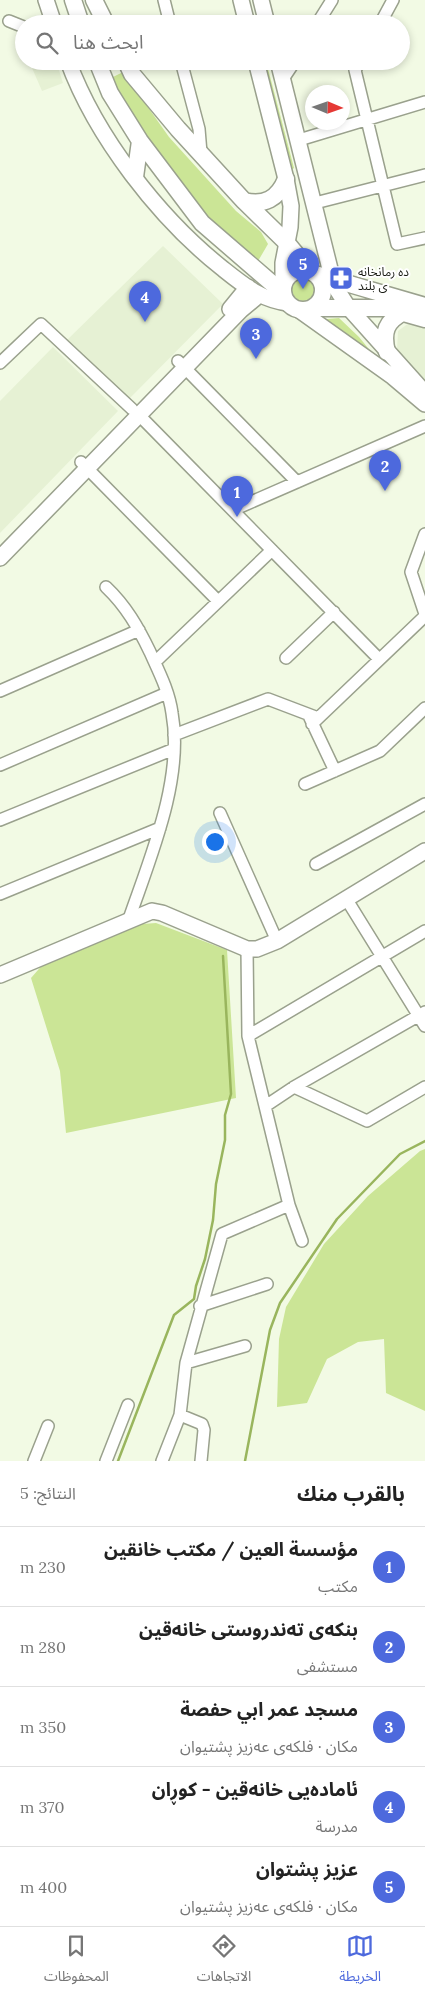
<!DOCTYPE html>
<html lang="ar">
<head>
<meta charset="utf-8">
<style>
  body { margin:0; font-family:Lora,"Noto Sans Arabic",serif; background:#f6f6f6; color:#222; direction:rtl }
  .compass { position:absolute; left:305px; top:85px; width:45px; height:45px; border-radius:50%; background:#fff; box-shadow:0 2px 8px #0003; rotate:92deg }
  .you { position:absolute; left:214px; top:841px; width:18px; height:18px; margin:-12px; border:4px solid #fff; border-radius:50%; background:#1a73e8; box-shadow:0 0 0 8px #1a73e833 }
  .badge { display:grid; place-items:center; width:32px; height:32px; border-radius:50%; background:#4d69dd; color:#fff; font-size:16px; font-weight:700 }
  .pin { position:absolute; translate:-50% -41px; filter:drop-shadow(0 1px 2px #0008) }
  .pin::after { content:''; position:absolute; top:26px; width:18px; height:15px; background:inherit; clip-path:polygon(0 0,100% 0,50% 100%) }
  .list { margin:0; padding:0; list-style:none }
  h2 { display:flex; justify-content:space-between; align-items:center; height:65px; margin:0; padding:0 20px; font-size:21px }
  h2 small { font-size:16px; font-weight:400; color:#767676 }
  .list li { display:grid; grid-template-columns:32px 1fr auto; gap:15px; align-items:center; box-sizing:border-box; height:80px; padding:0 20px; border-top:1px solid #e0e0e0 }
  .list b { display:block; font-size:19px; white-space:nowrap }
  .list p { margin:0; font-size:16px; white-space:nowrap; color:#767676 }
  .list em { font-size:16px; font-style:normal; color:#767676 }
  .icon { flex:none; width:28px; height:28px; fill:none; stroke:currentColor; stroke-width:2; stroke-linecap:round; stroke-linejoin:round }
  .map { position:relative; flex:none; width:425px; height:1461px; overflow:hidden; direction:ltr }
  .search { position:absolute; background:#fff; box-shadow:0 2px 8px #0003; left:15px; right:15px; top:15px; height:55px; display:flex; align-items:center; gap:12px; box-sizing:border-box; padding:0 18px; border-radius:28px; color:#767676; font-size:19px }
  .sheet { height:465px; background:#fff }
  nav { display:flex; justify-content:space-around; align-items:center; box-sizing:border-box; height:70px; border-top:1px solid #e0e0e0; background:#fff; font-size:14px; color:#767676 }
  nav a { display:grid; justify-items:center; gap:2px }
  nav .on { color:#4d69dd }
  .map>svg:first-child { display:block }
</style>
</head>
<body>
<div class="map">
<svg width="425" height="1461" viewBox="0 0 425 1461">
  <rect width="100%" height="100%" fill="#f2fae4"/>
  <path fill="#e6f1d4" d="M29 61H56L63 83 42 91Z
    M163 246 223 304 129 399 67 340Z
    M409 323 425 327V383L397 350 398 331Z
    M53 347 118 411 0 533V401Z"/>
  <path fill="#cbe596" d="M263 61H266L294 168 291 170Z
    M123 72 169 137 236 211 261 232 268 244 254 268 241 257 169 173 109 79Z
    M292 290a11 11 0 1 1 22 0a11 11 0 1 1-22 0Z
    M339 318 359 337 377 359 316 320Z
    M156 923 227 950 236 1098 66 1133 60 1071 31 978 45 962 129 925Z
    M425 1149V1411L386 1393 384 1339 358 1342 327 1359 307 1403 277 1407 279 1339 286 1307 324 1244 368 1196 420 1151Z"/>
  <g fill="none" stroke-linecap="round" stroke-linejoin="round">
    <path stroke="#99b55d" stroke-width="2.5" d="M118 1461 174 1315 194 1299 196 1286 205 1259 213 1220 216 1184 225 1140V1115L231 1094 223 956
      M245 1461 270 1330 280 1303 337 1219 400 1154 425 1141"/>
    <g stroke="#9aa18d" stroke-width="14">
      <path id="street" d="M164 0 170 24
        M9 21 24 27
        M40 24 53 20
        M317 24 332 0
        M380 24 393 0
        M181 61 199 129 201 153
        M360 61 355 70 397 244 425 238
        M283 79 295 61
        M299 140 425 102
        M315 203 425 175
        M178 361 297 482
        M0 363 41 324 132 409
        M139 415 379 659
        M81 462 218 601
        M233 510 425 426
        M425 534 411 572 425 614
        M106 587C126 606 138 627 150 652 159 672 169 691 172 713 184 779 150 858 129 919
        M286 658 334 612
        M155 662 272 550
        M0 691 139 630
        M310 718 335 771
        M312 724 425 616
        M174 735 268 699 318 718
        M0 765 167 693
        M305 784 380 751 425 708
        M220 813 277 941
        M0 820 174 749
        M316 864 425 804
        M0 894 160 828
        M347 900 425 1026
        M247 949 248 1036 289 1205 302 1241
        M248 1036 425 931
        M294 1087 367 1121 425 1087
        M267 1105 294 1087 425 1012
        M200 1306 267 1284
        M186 1363 245 1346
        M180 1415 202 1424 204 1430 201 1461
        M34 1461 48 1426
        M106 1461 128 1405
        M162 1461 180 1415 186 1363 222 1234 289 1205"/>
    </g>
    <g stroke="#9aa18d" stroke-width="18">
      <path id="secondary" d="M46 0 54 24
        M241 0 247 24
        M261 0 267 24
        M68 61C96 137 159 218 222 268 242 284 261 300 288 303
        M256 61 286 179 291 206 290 227 283 263V284
        M278 61 334 285 348 307 425 393
        M230 309 248 287
        M299 310 393 377 425 404
        M0 558 241 310 259 295
        M0 975 152 911 162 913 247 949H257L277 941 425 851"/>
    </g>
    <g stroke="#9aa18d" stroke-width="19">
      <path id="primary" d="M73 0 81 24
        M94 0 106 24
        M97 61 110 93 140 141 202 223 283 293
        M126 61 132 74 178 129 244 201 287 243 310 271
        M135 177 140 141
        M244 201C264 206 278 199 286 179
        M283 290a20 20 0 1 1 40 0a20 20 0 1 1-40 0Z
        M315 274 425 306
        M312 308H386L425 319
        M387 352C382 332 386 321 404 312"/>
    </g>
    <use href="#street" stroke="#fff" stroke-width="11"/>
    <use href="#secondary" stroke="#fff" stroke-width="15"/>
    <use href="#primary" stroke="#fff" stroke-width="16"/>
  </g>
  <defs>
    <g id="pharmacy-square" transform="scale(1.25)"><rect x="-9" y="-9" width="18" height="18" rx="4" fill="#4d69dd" stroke="#fff"/><path d="M-2-6h4v4h4v4h-4v4h-4v-4h-4v-4h4Z" fill="#fff"/></g>
  </defs>
  <g fill-rule="evenodd">
    <use href="#pharmacy-square" x="341" y="278"/>
  </g>
  <g text-anchor="middle" dominant-baseline="central" stroke-width="4" stroke-linejoin="round" paint-order="stroke">
    <g font-size="12" fill="#171912" stroke="#fff" text-anchor="start">
      <text x="358" y="271">ده رمانخانه<tspan x="358" dy="14">ى بلند</tspan></text>
    </g>
  </g>
</svg>
<svg class="compass" viewBox="-18 -18 36 36"><path d="M0-13l5 13h-10z" fill="#e53935"/><path d="M0 13l5-13h-10z" fill="#767676"/></svg>
<div class="you"></div>
<div class="pin badge" style="left:237px;top:517px">1</div>
<div class="pin badge" style="left:385px;top:491px">2</div>
<div class="pin badge" style="left:256px;top:359px">3</div>
<div class="pin badge" style="left:145px;top:322px">4</div>
<div class="pin badge" style="left:303px;top:289px">5</div>
<div class="search"><svg class="icon" aria-label="search" viewBox="0 0 24 24"><circle cx="10" cy="10" r="6"/><path d="M15 15l6 6"/></svg>ابحث هنا</div>
</div>
<section class="sheet">
<h2>بالقرب منك<small>النتائج: 5</small></h2>
<ul class="list">
<li><span class="badge">1</span><div><b>مؤسسة العين / مكتب خانقين</b><p>مكتب</p></div><em>230 m</em></li>
<li><span class="badge">2</span><div><b>بنکەی تەندروستی خانەقین</b><p>مستشفى</p></div><em>280 m</em></li>
<li><span class="badge">3</span><div><b>مسجد عمر ابي حفصة</b><p>مكان · فلکەی عەزیز پشتیوان</p></div><em>350 m</em></li>
<li><span class="badge">4</span><div><b>ئامادەیی خانەقین - کوڕان</b><p>مدرسة</p></div><em>370 m</em></li>
<li><span class="badge">5</span><div><b>عزيز پشتوان</b><p>مكان · فلکەی عەزیز پشتیوان</p></div><em>400 m</em></li>
</ul>
</section>
<nav>
<a class="on"><svg class="icon" aria-label="map" viewBox="0 0 24 24"><path d="M3 6l6-2 6 2 6-2v14l-6 2-6-2-6 2zM9 4v14M15 6v14"/></svg>الخريطة</a>
<a><svg class="icon" aria-label="directions" viewBox="0 0 24 24"><path d="M12 3l9 9-9 9-9-9zM9 14v-3h6M13 9l2 2-2 2"/></svg>الاتجاهات</a>
<a><svg class="icon" aria-label="saved" viewBox="0 0 24 24"><path d="M7 4h10v16l-5-4-5 4z"/></svg>المحفوظات</a>
</nav>
</body>
</html>
